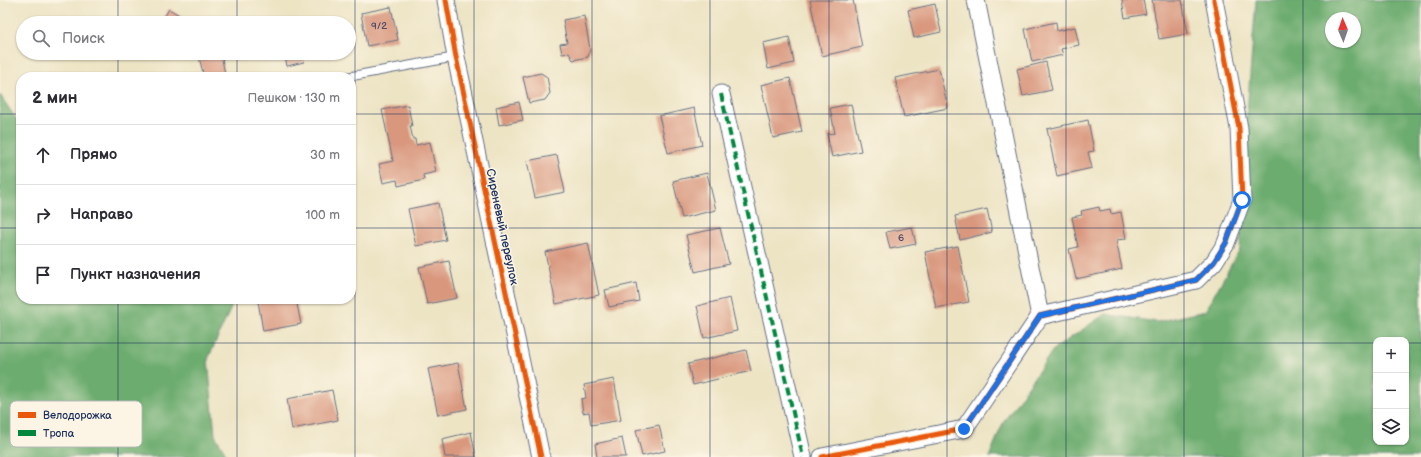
<!DOCTYPE html>
<html lang="ru">
<head>
<meta charset="utf-8">
<style>
  body { margin:0; font-family:"Balsamiq Sans",sans-serif; background:#f2f2f3; color:#2b2b33 }
  .controls { position:absolute; right:12px; bottom:12px; display:grid; overflow:hidden; border-radius:8px; box-shadow:0 1px 3px #0004 }
  .controls button { width:36px; height:36px; display:grid; place-items:center; padding:0; border:0; border-bottom:1px solid #e1e1e2; background:#fff; color:#2b2b33; font:20px sans-serif }
  .compass { position:absolute; left:1325px; top:12px; width:36px; height:36px; border-radius:50%; background:#fff; box-shadow:0 1px 3px #0004; rotate:358deg }
  .stop { position:absolute; width:12px; height:12px; margin:-9px; border:3px solid #1a73e8; border-radius:50%; background:#fff }
  .stop.end { background:#1a73e8; border-color:#fff; box-shadow:0 1px 4px #0008 }
  .list { margin:0; padding:0; list-style:none }
  h2 { display:flex; justify-content:space-between; align-items:center; height:52px; margin:0; padding:0 16px; font-size:17px }
  h2 small { font-size:13px; font-weight:400; color:#7c7c81 }
  .list li { display:grid; grid-template-columns:26px 1fr auto; gap:12px; align-items:center; box-sizing:border-box; height:60px; padding:0 16px; border-top:1px solid #e1e1e2 }
  .list b { display:block; font-size:15px; white-space:nowrap }
  .list em { font-size:13px; font-style:normal; color:#7c7c81 }
  .icon { flex:none; width:22px; height:22px; fill:none; stroke:currentColor; stroke-width:2; stroke-linecap:round; stroke-linejoin:round }
  .map { position:relative; flex:none; width:1421px; height:457px; overflow:hidden }
  .search { position:absolute; background:#fff; box-shadow:0 1px 3px #0004; left:16px; top:16px; width:340px; height:44px; display:flex; align-items:center; gap:10px; box-sizing:border-box; padding:0 14px; border-radius:22px; color:#7c7c81; font-size:15px }
  .panel { position:absolute; background:#fff; box-shadow:0 1px 3px #0004; left:16px; top:72px; width:340px; height:232px; border-radius:16px }
  .map>svg:first-child { display:block }
</style>
</head>
<body>
<div class="map">
<svg width="1421" height="457" viewBox="0 0 1421 457">
  <rect width="100%" height="100%" fill="#fcf5e5"/>
  <filter id="ink" filterUnits="userSpaceOnUse"><feTurbulence type="fractalNoise" baseFrequency=".025" numOctaves="2"/><feDisplacementMap in="SourceGraphic" scale="8" xChannelSelector="R" yChannelSelector="G"/><feConvolveMatrix kernelMatrix="1 2 1 2 8 2 1 2 1" color-interpolation-filters="sRGB"/></filter>
  <filter id="wash" filterUnits="userSpaceOnUse"><feTurbulence type="fractalNoise" baseFrequency=".012" numOctaves="4" result="noise"/><feDisplacementMap in="SourceGraphic" scale="16" xChannelSelector="R" yChannelSelector="G"/><feGaussianBlur stdDeviation="0.9" result="paint"/><feColorMatrix in="noise" values="0 0 0 0 0 0 0 0 0 0 0 0 0 0 0 0 0 1.4 0 .05"/><feComposite in="paint" operator="in"/></filter>
  <g filter="url(#wash)">
    <rect width="100%" height="100%" fill="#ede4c4"/>
    <path fill="#6cac6e" stroke="#446e66" fill-rule="evenodd" d="M1256 0H1421V457H989L1003 423 1053 350 1105 314 1157 322 1205 311 1240 249 1244 149ZM1331 18H1355V42H1331ZM1376 340H1406V442H1376Z
      M0 95 21 126V299H235L208 359 215 435 228 457H0Z"/>
    <g id="blocks">
      <path fill="#d9977e" d="M810 0H853L862 47 822 56Z
        M1122 0H1143L1146 14 1125 18Z
        M1152 0H1182L1188 34 1159 39Z
        M935 4 941 32 914 38 908 10Z
        M391 7 398 40 367 46 361 13Z
        M169 9 189 21 188 23H165L162 21Z
        M584 16 590 49 588 57 573 60 569 53 562 54 560 44 567 43 563 20Z
        M260 20V23H248V22Z
        M1056 22 1057 31 1075 27 1079 45 1061 49 1063 55 1032 62 1025 29Z
        M789 37 794 63 768 69 763 43Z
        M198 53H231L232 57 222 59 225 74 204 77Z
        M284 53H302L304 62 287 66Z
        M1046 62 1052 90 1023 96 1017 69Z
        M939 69 948 108 904 117 895 78Z
        M541 73 547 77 550 93 545 100 529 103 523 77Z
        M790 78 802 132 773 138 761 85Z
        M519 102 523 120 499 125 496 107Z
        M851 104 861 151 832 157 827 134 835 133 830 108Z
        M408 105 412 126H410L413 139H415L416 145 430 142 436 172 423 175 424 180 398 186 397 180 383 183 379 164 393 161 382 110Z
        M694 108 702 145 668 153 659 116Z
        M1088 120 1094 151 1088 152 1092 168 1057 176 1047 129Z
        M557 155 565 192 535 198 527 161Z
        M707 173 716 210 682 218 673 181Z
        M438 203 446 240 416 246 408 209Z
        M1099 207 1100 211 1110 209 1111 214 1121 212 1126 239 1116 240 1122 269 1076 279 1069 249 1078 247 1072 217 1082 215 1081 211Z
        M987 209 992 232 960 240 955 216Z
        M912 227 916 244 890 249 886 232Z
        M720 228 729 264 695 272 686 235Z
        M588 243 599 295 556 304 545 252Z
        M958 246 969 302 936 308 925 252Z
        M449 261 457 298 427 304 419 267Z
        M636 283 639 301 609 307 605 290Z
        M730 298 737 331 704 338 697 306Z
        M271 299H296L301 324 263 331 258 301Z
        M746 350 751 371 693 385 688 364Z
        M458 363 467 409 438 415 428 369Z
        M614 379 621 420 591 425 589 412 583 413 581 399 586 398 584 385Z
        M332 390 338 420 292 429 287 399Z
        M659 425 665 451 642 456 636 430Z
        M471 432 476 457H445L442 439Z
        M622 438 626 457H597L595 444Z"/>
    </g>
  </g>
  <g filter="url(#ink)">
    <use href="#blocks" fill-opacity="0" stroke="#646e82" stroke-width="1"/>
    <g fill="none" stroke-linecap="round" stroke-linejoin="round">
      <g stroke="#646e82" stroke-width="10">
        <path id="lane" d="M347 77 456 57"/>
      </g>
      <g stroke="#646e82" stroke-width="19">
        <path id="street" d="M446 0 456 57 541 457
          M976 0 1040 316
          M721 94 803 457
          M822 457 964 429 1040 316 1196 280 1214 262 1226 243 1242 200 1239 128 1214 0"/>
      </g>
      <use href="#lane" stroke="#fff" stroke-width="8"/>
      <use href="#street" stroke="#fff" stroke-width="17"/>
      <path stroke="#00873e" stroke-width="4" stroke-dasharray="8 4" stroke-linecap="butt" d="M721 94 803 457"/>
      <g stroke="#fcf5e5" stroke-width="8">
        <path id="cycleway" d="M446 0 456 57 541 457
          M822 457 964 429 1040 316 1196 280 1214 262 1226 243 1242 200 1239 128 1214 0"/>
      </g>
      <use href="#cycleway" stroke="#e8590c" stroke-width="5"/>
    </g>
  </g>
  <g fill="none" stroke-linecap="round" stroke-linejoin="round" filter="url(#ink)">
    <path stroke="#1a73e8" stroke-width="5" d="M964 429 1040 316 1196 280 1214 262 1226 243 1242 200"/>
  </g>
  <path fill="none" stroke="#1b2f5e" stroke-width="1" stroke-opacity="0.55" d="M118 0V23M237 0V23M355 0V457M474 0V457M592 0V457M710 0V457M829 0V457M947 0V457M1066 0V457M1184 0V457M1303 0V457M118 53V77M237 53V77M0 114H21M351 114H1421M0 228H21M351 228H1421M118 299V457M237 299V457M0 343H1376M1406 343H1421"/>
  <g text-anchor="middle" dominant-baseline="central" stroke-width="3" stroke-linejoin="round" paint-order="stroke">
    <g font-size="10" fill="#4a4966">
      <text x="379" y="26">9/2</text>
      <text x="901" y="238">6</text>
    </g>
    <g font-size="12" fill="#1b2f5e" stroke="#fcf5e5">
      <text transform="translate(502 227) rotate(78)">Сиреневый переулок</text>
    </g>
  </g>
  <rect x="10" y="401" width="132" height="46" rx="6" fill="#fcf5e5" stroke="#b8babc" stroke-width="1"/>
  <rect x="18" y="412" width="18" height="6" fill="#e8590c"/>
  <rect x="18" y="430" width="18" height="6" fill="#00873e"/>
  <g font-size="11" fill="#1b2f5e">
    <text x="43" y="419">Велодорожка</text>
    <text x="43" y="437">Тропа</text>
  </g>
</svg>
<div class="controls">
<button>+</button>
<button>−</button>
<button><svg class="icon" aria-label="layers" viewBox="0 0 24 24"><path d="M12 4l9 5-9 5-9-5zM3 14l9 5 9-5"/></svg></button>
</div>
<svg class="compass" viewBox="-18 -18 36 36"><path d="M0-13l5 13h-10z" fill="#e53935"/><path d="M0 13l5-13h-10z" fill="#7c7c81"/></svg>
<div class="stop" style="left:1242px;top:200px"></div>
<div class="stop end" style="left:964px;top:429px"></div>
<div class="search"><svg class="icon" aria-label="search" viewBox="0 0 24 24"><circle cx="10" cy="10" r="6"/><path d="M15 15l6 6"/></svg>Поиск</div>
<section class="panel">
<h2>2 мин<small>Пешком · 130 m</small></h2>
<ul class="list">
<li><svg class="icon" aria-label="ahead" viewBox="0 0 24 24"><path d="M12 20V5M6 11l6-6 6 6"/></svg><div><b>Прямо</b></div><em>30 m</em></li>
<li><svg class="icon" aria-label="right" viewBox="0 0 24 24"><path d="M7 20v-9h11M14 6l5 5-5 5"/></svg><div><b>Направо</b></div><em>100 m</em></li>
<li><svg class="icon" aria-label="arrive" viewBox="0 0 24 24"><path d="M6 21V4h12l-3 4 3 4H6"/></svg><div><b>Пункт назначения</b></div></li>
</ul>
</section>
</div>
</body>
</html>
